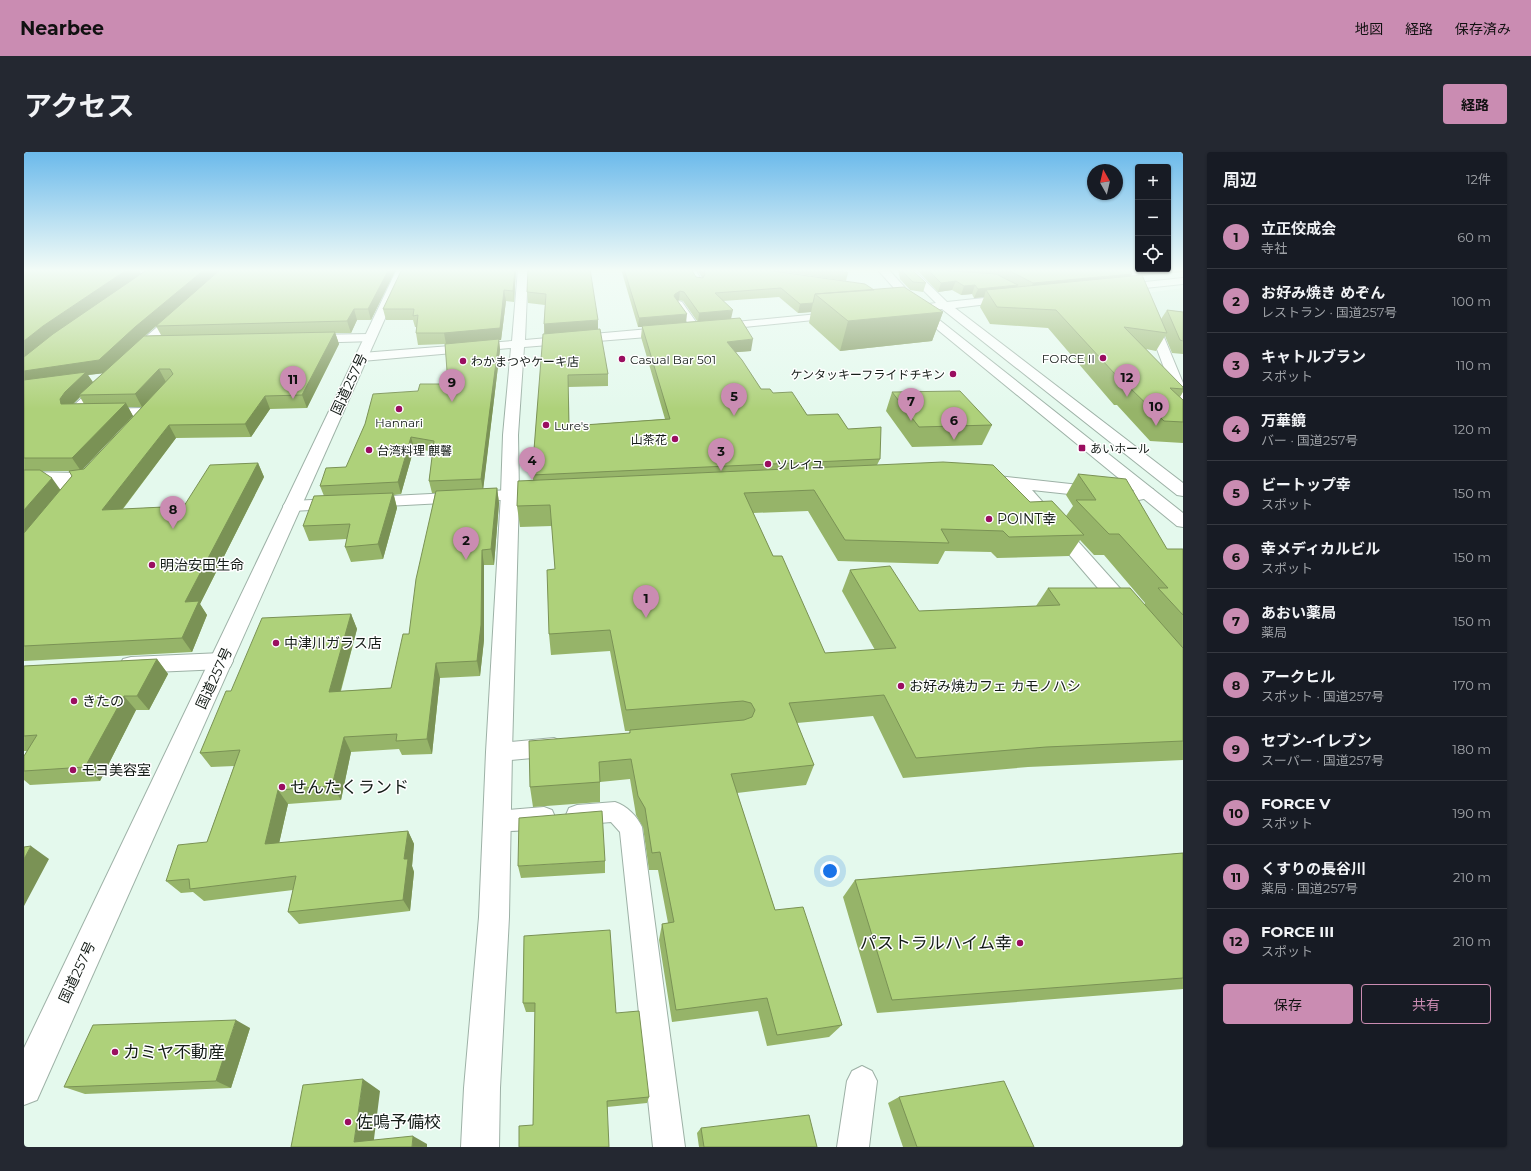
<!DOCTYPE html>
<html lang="ja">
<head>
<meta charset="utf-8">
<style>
  body { margin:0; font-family:Montserrat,"Noto Sans JP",sans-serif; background:#242831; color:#f1f3f6 }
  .controls { position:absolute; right:12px; top:12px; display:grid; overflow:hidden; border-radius:4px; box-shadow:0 1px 3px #0004 }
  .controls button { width:36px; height:36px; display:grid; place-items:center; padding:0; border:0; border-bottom:1px solid #363941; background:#171b24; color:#f1f3f6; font:20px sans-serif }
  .compass { position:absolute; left:1063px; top:12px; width:36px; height:36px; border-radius:50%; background:#171b24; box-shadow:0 1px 3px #0004; rotate:352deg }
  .you { position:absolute; left:806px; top:719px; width:14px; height:14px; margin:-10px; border:3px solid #fff; border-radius:50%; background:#1a73e8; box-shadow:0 0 0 6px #1a73e833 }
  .badge { display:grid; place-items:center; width:26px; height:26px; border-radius:50%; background:#ca8cb2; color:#111; font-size:13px; font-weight:700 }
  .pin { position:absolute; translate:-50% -33px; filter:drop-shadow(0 1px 2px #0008) }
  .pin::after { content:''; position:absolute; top:21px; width:14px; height:12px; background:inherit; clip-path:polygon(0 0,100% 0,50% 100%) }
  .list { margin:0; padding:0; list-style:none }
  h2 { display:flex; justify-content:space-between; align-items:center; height:52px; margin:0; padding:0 16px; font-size:17px }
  h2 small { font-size:13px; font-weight:400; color:#9ea1a6 }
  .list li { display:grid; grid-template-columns:26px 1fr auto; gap:12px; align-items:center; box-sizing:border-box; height:64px; padding:0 16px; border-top:1px solid #363941 }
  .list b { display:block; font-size:15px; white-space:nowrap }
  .list p { margin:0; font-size:13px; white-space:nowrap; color:#9ea1a6 }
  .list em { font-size:13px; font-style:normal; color:#9ea1a6 }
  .actions { display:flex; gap:8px; padding:12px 16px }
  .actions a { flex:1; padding:9px 0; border:1px solid #ca8cb2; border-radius:4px; text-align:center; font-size:14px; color:#ca8cb2 }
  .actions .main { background:#ca8cb2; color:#111 }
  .icon { flex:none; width:22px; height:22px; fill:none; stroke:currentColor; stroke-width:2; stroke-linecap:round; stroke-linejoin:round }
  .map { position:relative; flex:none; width:1159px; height:995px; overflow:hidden; border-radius:4px }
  header { display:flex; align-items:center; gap:24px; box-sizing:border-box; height:56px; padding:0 20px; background:#ca8cb2; color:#111 }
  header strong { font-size:19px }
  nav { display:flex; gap:22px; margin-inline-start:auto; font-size:14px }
  .intro { display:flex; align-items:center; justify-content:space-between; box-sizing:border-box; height:96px; padding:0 24px }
  h1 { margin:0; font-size:28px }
  .button { padding:10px 18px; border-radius:4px; background:#ca8cb2; color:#111; font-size:14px; font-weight:700 }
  main { display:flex; gap:24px; padding:0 24px }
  aside { flex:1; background:#171b24; border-radius:4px; box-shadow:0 1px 3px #0004 }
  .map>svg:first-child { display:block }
</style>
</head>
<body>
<header>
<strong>Nearbee</strong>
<nav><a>地図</a><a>経路</a><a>保存済み</a></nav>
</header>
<div class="intro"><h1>アクセス</h1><a class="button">経路</a></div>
<main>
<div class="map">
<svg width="1159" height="995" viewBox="0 0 1159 995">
  <rect width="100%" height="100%" fill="#e4f9ed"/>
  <path fill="#d4f1e0" d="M1159 136V168L1134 165 1122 141Z"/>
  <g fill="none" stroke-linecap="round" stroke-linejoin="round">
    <g stroke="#9db1a6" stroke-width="2">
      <path id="service" d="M663 117H671L679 131 678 133H672Z
        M655 149 658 150 677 177 675 179 672 180 669 179 651 152Z
        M77 231 83 234 59 257 123 256 127 258 129 260 127 262 123 264H47L45 261 50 253 73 232Z
        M30 321 35 322 38 328 54 334 56 337C50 345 46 354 35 351L33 348 40 339C31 335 28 334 23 325L25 322Z
        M530 586 537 589 540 595 537 601 530 604 475 609 468 606 465 600 468 594 475 591Z
        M591 650C603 654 613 664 618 675L661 995H629L596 680 587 670 553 673 545 670 542 663 545 656 553 653Z
        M520 655 528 658 531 665 528 672C513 678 479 682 465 676L462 669 465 662 473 659Z
        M838 914 848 919 853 929 845 995H813L823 929 828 919Z"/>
    </g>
    <g stroke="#9db1a6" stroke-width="2">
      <path id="minor" d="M81 117H185L180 120 85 122 82 121 80 119Z
        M1100 117H1110L1125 149 1159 231V252L1154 251 1152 248 1115 149Z
        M157 157 163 160 161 162 126 194H118L116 191 118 188 153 158Z
        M346 182 350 183 352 186 350 189 283 191 279 190 277 187 279 184 283 183Z
        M72 309 78 311 80 314 68 330 62 331 0 330V320L57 321 66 311Z
        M956 322 1110 339 1123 336 1129 337 1131 341 1129 345 1110 349 1008 338 1111 453 1114 458 1111 463 1104 465 1097 463 988 336 950 331 948 327 950 323Z
        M506 337 512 338 515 342 512 346 268 359 262 358 259 354 262 350 268 349Z
        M198 501 206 503 209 509 206 515 198 517 107 521 99 519 96 513 99 507 107 505Z"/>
    </g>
    <g stroke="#9db1a6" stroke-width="2">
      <path id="tertiary" d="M494 117H504L501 188 648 175 652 176 654 179 652 182 648 183 500 195 494 283 495 342 488 600 485 765 476 936 475 995H437L440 936 455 765 462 600 477 342 479 283 487 196 338 209 334 208 332 205 334 202 338 201 488 189Z
        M853 117H864L897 153 912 151 878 117H889L923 150 988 143 992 144 993 146 992 148 988 149 931 156 1159 331V344L1153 343 918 157 904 159 1159 361V375L1153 374 892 160H875L873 158 875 156 886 154Z
        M1159 126V132L1092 139 1087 136 1092 133Z
        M815 160 819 161 821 163 819 165 690 178 686 177 684 175 686 173 690 172Z"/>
    </g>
    <g stroke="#9db1a6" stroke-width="2">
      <path id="trunk" d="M373 117H383L13 948 0 953V896Z"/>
    </g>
    <use href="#service" fill="#fff" fill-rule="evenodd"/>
    <use href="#minor" fill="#fff" fill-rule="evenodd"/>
    <use href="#tertiary" fill="#fff" fill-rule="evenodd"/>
    <use href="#trunk" fill="#fff" fill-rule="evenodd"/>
  </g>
  <path fill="#96b469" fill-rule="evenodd" d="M4 117H115L117 122 372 117 347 168H333L327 181H311L315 192 283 256 246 257 227 285 152 286 99 357 160 354 234 311 240 325 176 452 183 463 168 500 0 509V120ZM139 168 132 174 137 183 121 184ZM79 221 69 230 64 223ZM142 230 60 317H59L109 264 104 255H118ZM56 245 60 252H49ZM17 319H45L48 324 36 338Z
    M492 117 490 150 482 149 477 188H475L476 198 459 337 473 336 475 351 470 413H460V488L456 524 416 526 408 602 378 603 375 597 327 600 317 648 264 652 255 691 384 679 390 692 388 714 390 720 386 759 275 772 264 760 269 738 180 749 169 740 157 741 142 729 183 690 210 614 187 615 176 601 207 539 327 462 333 477 317 539 367 536 385 482 411 341H408L405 329 409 300 390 296 377 342 370 343 373 356 359 407 327 410 321 395 323 387 285 389 279 374 300 344 296 334 322 315 394 239 424 232 421 192 394 193 392 181V175H391L389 168H362L359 157Z
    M504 117 574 177 584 222V234L544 235 545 274 641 267 617 185 618 175H614L597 117H667L672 125 678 126 673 117H735L850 138 919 160 908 189 816 199 785 171 787 160 774 161 755 145 699 149 707 166 727 199 712 200 737 237 749 241 783 263 824 277 856 307 853 313 1006 350 1042 364 1049 354 1042 343 1054 322 1143 397H1159V608L1004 615 879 626 849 564 773 571 790 613 782 633 713 641 751 758 818 873 805 885 743 894 734 859 648 870 635 788 638 772 644 771 634 718H625L619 675 612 663 606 627 576 630V650L509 655 506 635 605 581 606 579H601L586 499 527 503 525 482 531 417 528 374 496 375 493 354 509 328 508 323 520 182V172L521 153 504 151 503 140ZM655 148 659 149 673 169 662 170 654 149ZM784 359 814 409 914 412 921 399 967 400 973 406 1045 404 1056 388 1070 403H1080L1121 451V452L1024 436 1012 454 895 459 826 418 818 439 851 498 801 501 749 404 729 361Z
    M741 117H820L824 121 822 129Z
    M874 117H887L902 131 899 140 886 138 876 127Z
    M892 117H1106V119L1107 124 1114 123 1111 117H1159L1118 124 1137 167 1143 158 1159 160V202L1148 201 1141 184 1132 199 1122 197 1159 235V240L1156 245 1159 248V291L1126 289 1093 253H1090L1024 176 966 172 956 155 960 145 950 146 948 142 937 143 928 138 914 140Z
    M868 240 968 273 958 293 888 295 862 259Z
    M133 507 144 522 125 558H112L76 629 6 633 0 628V604L3 599H0V514Z
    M1159 701V837L853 861 819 745 831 728Z
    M581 709V721L497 726 494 714Z
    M500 784 592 861 625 945 623 951 583 955 509 973 511 860H502L499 851Z
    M226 876 207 936 61 942 40 935Z
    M875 945 1010 995H879L864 951Z
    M677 976 793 995H675L673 981Z"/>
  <path fill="#7a9255" d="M104 117H115L117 123 0 207V189L19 174Z
    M181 117H198L117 187 82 221 64 223 70 232 55 243 56 245 49 252 44 260 0 233V219L111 175Z
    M365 117H372L347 168 344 157Z
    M491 117H492L490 150 489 139Z
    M1104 117H1106L1104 122H1108L1104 130 1005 140 1009 131Z
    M1119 117H1159V120L1115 124Z
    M932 129 928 138 914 140 917 131Z
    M951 133 948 142 937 143 940 134Z
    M994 133 990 142 962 138 960 145 950 146 954 137Z
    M480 138 482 149 477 188H475L476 198 459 339 457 327 422 192 420 181Z
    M656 139 655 148 650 151 651 142Z
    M789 151 787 160 774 161 776 152Z
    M330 157 333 168 327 181 323 169Z
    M709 158 707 167 674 170 675 161Z
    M919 160 908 189 816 199 824 169Z
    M663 162 662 171 618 174V175H614L615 166Z
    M574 168V179L521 184 520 172Z
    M311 180 315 192 283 256 278 243Z
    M729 187 727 199 702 201 703 190Z
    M135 217 142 230 118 255 111 242Z
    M241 244 246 257 227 285 221 272Z
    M102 251 109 264 57 319 48 306Z
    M145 273 152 286 87 372 78 358Z
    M387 285 390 296 377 342 374 330Z
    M234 311 240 325 176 452 183 463 168 500 158 486 161 450Z
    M28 326 38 340 0 386V358Z
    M473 336 475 351 470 413 467 397Z
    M369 341 373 356 359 407 354 392Z
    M458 398 460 413V488L456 524 453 509Z
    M327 462 333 477 312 555 305 540Z
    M133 507 144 522 125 558 113 544Z
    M412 511 416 526 408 602 403 587Z
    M100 544 112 558 76 629 61 615Z
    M320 585 327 600 317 648 308 634Z
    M254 638 264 652 252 705 241 692Z
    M384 679 390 692 388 714 390 720 386 759 379 748 380 707Z
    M7 694 25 707 0 754V707Z
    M212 868 226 876 207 936 192 929Z
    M339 927 356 939 349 995 330 990Z
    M389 984 403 992V995H388Z"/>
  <path fill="#aed17a" stroke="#7a9255" d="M4 117H104L19 174 0 189V120Z
    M124 117H181L111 175 75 208 0 219V205L29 182Z
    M197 117H365L344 157H330L323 169 132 174Z
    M378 117H491L489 139 480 138 476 176 420 181H392L394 163 389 164 390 157H359Z
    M504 117H566L574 168 520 172 522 142 503 140Z
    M600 117H667L672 125 679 126 681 122 679 117H735L841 132 850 138 791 142 789 151 776 152 757 136 691 141 709 158 675 161 660 140 656 139 651 142 650 144 663 162 615 166Z
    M801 117H820L824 121Z
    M878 117H887L902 131 889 130 878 119Z
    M903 117H914L915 118 972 122 994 133 954 137 951 133 940 134 932 129 917 131Z
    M982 117H1105L1108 122 1009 131Z
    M1118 123 1143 181 1100 175 1159 235V237L1146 236 1159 248V270L1140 269 1104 234H1102L1032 158 973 155 962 138Z
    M880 135 919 160 824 169 791 142Z
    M1143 158 1159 160V189L1156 188Z
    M716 166 729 187 703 190 718 208 737 237H746L749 241 768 240 783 263 814 262 824 277 857 275 856 307 508 323 519 182 576 177 584 222 544 223 545 274 646 267 618 174Z
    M311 180 278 243 241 244 221 272 145 273 78 358 160 354 186 313 234 311 161 450 175 449 158 486 0 494V381L48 324 45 319 60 317 149 222 146 217H135L111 242 55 243 120 184Z
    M475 187 457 327 405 329 410 289 387 285 374 330 296 334 302 316 322 315 341 272 349 242 394 239 396 232H424L421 192Z
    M62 220 41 240 36 247 37 252 102 251 48 306H0V228Z
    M936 239 968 273 895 275 868 240Z
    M919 310 969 313 1006 350 1028 349 1060 383 985 385 979 379 917 377 925 391 821 388 790 338 720 341 749 404H758L801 501 872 496 826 418 866 414 895 459 1036 453 1024 436H1106L1159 496V589L1022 595 892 606 860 543 765 551 790 613 707 622 751 758 779 755 818 873 753 883 743 846 652 858 638 772 650 770 636 700 628 701 621 656 614 644 607 607 575 610 576 630 506 635 505 589 606 581V578L720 568 728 565 731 558 727 551 719 549 602 558 586 478 525 482 523 418 531 417 526 353 493 354 494 329Z
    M0 318H16L28 326 0 358Z
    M1054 322 1102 327 1143 397H1159V463L1134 436H1144L1095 382H1085L1052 348H1072Z
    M473 336 467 397 458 398 457 473 453 509 412 511 403 587 372 589 373 582 320 585 308 634 254 638 241 692 384 679 380 707H384L379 748 264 760 272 724 166 737 165 727 142 729 154 693 183 690 216 598 176 601 202 539H207L238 466 327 462 305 540 367 536 379 482H385L392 427 412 339Z
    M369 341 354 392 321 395 326 372 279 374 290 344Z
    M133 507 113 544H100L61 615 0 619V604L13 583 0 584V514Z
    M578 659 581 709 494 714 495 666Z
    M7 694 0 707V695Z
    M1159 701V826L868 848 831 728Z
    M586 778 592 861 615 859 625 945 583 949 585 995H495V974L509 973 511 851H499L500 784Z
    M212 868 192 929 40 935 69 873Z
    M339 927 330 990 389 984 388 995H267L279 933Z
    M980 929 1010 995H893L875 945Z
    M785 963 793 995H680L677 976Z"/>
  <linearGradient id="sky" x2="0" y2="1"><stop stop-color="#6cbaeb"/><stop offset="0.46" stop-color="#f3fcf7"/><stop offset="1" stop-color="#f3fcf7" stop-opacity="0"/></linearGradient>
  <rect width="1159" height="257" fill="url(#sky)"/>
  <g fill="#9a0e60" stroke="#fff" stroke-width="1.5">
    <circle cx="1079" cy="206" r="4"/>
    <circle cx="598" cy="207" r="4"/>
    <circle cx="439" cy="209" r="4"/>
    <circle cx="929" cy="222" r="4"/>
    <circle cx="375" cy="257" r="4"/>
    <circle cx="522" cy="273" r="4"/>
    <circle cx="651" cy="287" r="4"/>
    <rect x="1054" y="292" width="8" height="8" rx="2"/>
    <circle cx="345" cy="298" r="4"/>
    <circle cx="744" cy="312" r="4"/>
    <circle cx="965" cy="367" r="4"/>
    <circle cx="128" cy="413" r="4"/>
    <circle cx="252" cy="491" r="4"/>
    <circle cx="877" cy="534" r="4"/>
    <circle cx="50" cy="549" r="4"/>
    <circle cx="49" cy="618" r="4"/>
    <circle cx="258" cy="635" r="4"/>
    <circle cx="996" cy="791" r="4"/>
    <circle cx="91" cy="900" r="4"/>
    <circle cx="324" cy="970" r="4"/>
  </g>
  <g text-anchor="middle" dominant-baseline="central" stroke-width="3" stroke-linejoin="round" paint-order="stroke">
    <g font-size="12" fill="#141c17" stroke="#fff" text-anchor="start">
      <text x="1071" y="206" text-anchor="end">FORCE II</text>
      <text x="606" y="207">Casual Bar 501</text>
      <text x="447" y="209">わかまつやケーキ店</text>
      <text x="921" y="222" text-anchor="end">ケンタッキーフライドチキン</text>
      <text x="375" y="270" text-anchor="middle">Hannari</text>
      <text x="530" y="273">Lure's</text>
      <text x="643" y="287" text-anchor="end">山茶花</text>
      <text x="1066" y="296">あいホール</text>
      <text x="353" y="298">台湾料理 麒馨</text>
      <text x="752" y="312">ソレイユ</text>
    </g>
    <g font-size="14" fill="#141c17" stroke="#fff">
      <text transform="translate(325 232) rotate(-65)">国道257号</text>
      <text transform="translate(190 526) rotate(-65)">国道257号</text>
      <text transform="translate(53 820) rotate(-65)">国道257号</text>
    </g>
    <g font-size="14" fill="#141c17" stroke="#fff" text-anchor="start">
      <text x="973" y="367">POINT幸</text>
      <text x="136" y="413">明治安田生命</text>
      <text x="260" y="491">中津川ガラス店</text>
      <text x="885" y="534">お好み焼カフェ カモノハシ</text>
      <text x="58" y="549">きたの</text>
      <text x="57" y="618">モヨ美容室</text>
    </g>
    <g font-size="17" fill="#141c17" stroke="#fff" text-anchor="start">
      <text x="266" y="635">せんたくランド</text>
      <text x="988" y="791" text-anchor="end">パストラルハイム幸</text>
      <text x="99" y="900">カミヤ不動産</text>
      <text x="332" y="970">佐鳴予備校</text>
    </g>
  </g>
</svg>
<div class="controls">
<button>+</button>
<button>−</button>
<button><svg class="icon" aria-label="locate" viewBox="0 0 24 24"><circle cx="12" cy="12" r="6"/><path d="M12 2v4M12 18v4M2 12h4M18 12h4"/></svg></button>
</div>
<svg class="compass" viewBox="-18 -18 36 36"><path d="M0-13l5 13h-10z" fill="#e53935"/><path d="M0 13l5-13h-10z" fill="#9ea1a6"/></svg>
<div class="you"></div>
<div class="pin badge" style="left:622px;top:466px">1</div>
<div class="pin badge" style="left:442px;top:408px">2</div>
<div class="pin badge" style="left:697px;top:319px">3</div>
<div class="pin badge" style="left:508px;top:328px">4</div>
<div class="pin badge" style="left:710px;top:264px">5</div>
<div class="pin badge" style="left:930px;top:288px">6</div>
<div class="pin badge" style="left:887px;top:269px">7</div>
<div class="pin badge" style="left:149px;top:377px">8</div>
<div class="pin badge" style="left:428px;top:250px">9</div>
<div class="pin badge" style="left:1132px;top:274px">10</div>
<div class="pin badge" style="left:269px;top:247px">11</div>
<div class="pin badge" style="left:1103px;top:245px">12</div>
</div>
<aside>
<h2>周辺<small>12件</small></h2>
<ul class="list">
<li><span class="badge">1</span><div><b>立正佼成会</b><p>寺社</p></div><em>60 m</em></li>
<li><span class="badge">2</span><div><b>お好み焼き めぞん</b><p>レストラン · 国道257号</p></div><em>100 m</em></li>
<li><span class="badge">3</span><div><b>キャトルブラン</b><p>スポット</p></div><em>110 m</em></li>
<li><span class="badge">4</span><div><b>万華鏡</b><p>バー · 国道257号</p></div><em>120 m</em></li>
<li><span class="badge">5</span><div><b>ビートップ幸</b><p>スポット</p></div><em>150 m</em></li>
<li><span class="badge">6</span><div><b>幸メディカルビル</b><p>スポット</p></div><em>150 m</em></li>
<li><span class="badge">7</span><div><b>あおい薬局</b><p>薬局</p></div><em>150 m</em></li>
<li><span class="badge">8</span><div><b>アークヒル</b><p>スポット · 国道257号</p></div><em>170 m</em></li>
<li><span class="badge">9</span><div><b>セブン-イレブン</b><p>スーパー · 国道257号</p></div><em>180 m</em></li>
<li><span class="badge">10</span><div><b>FORCE V</b><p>スポット</p></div><em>190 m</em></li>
<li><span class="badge">11</span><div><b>くすりの長谷川</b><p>薬局 · 国道257号</p></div><em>210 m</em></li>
<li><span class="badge">12</span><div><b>FORCE III</b><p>スポット</p></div><em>210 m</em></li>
</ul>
<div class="actions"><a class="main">保存</a><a>共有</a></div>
</aside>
</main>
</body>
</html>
